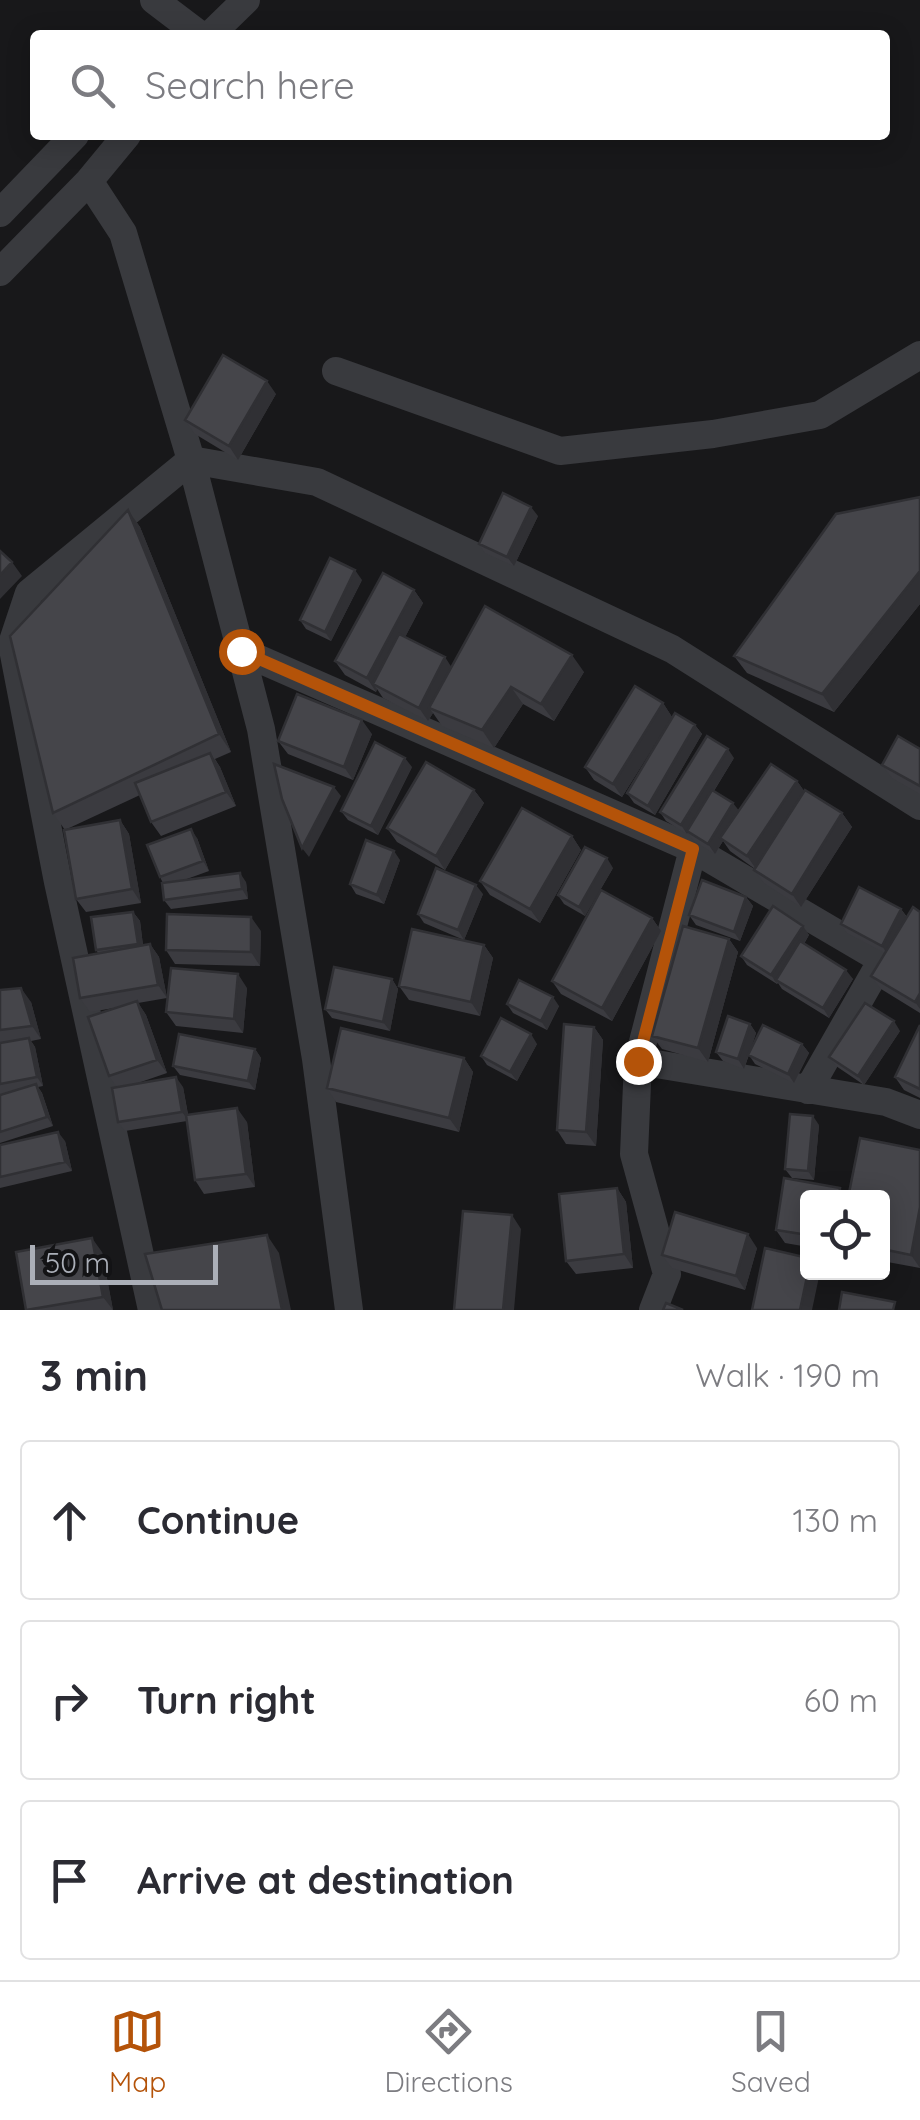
<!DOCTYPE html>
<html lang="en">
<head>
<meta charset="utf-8">
<style>
  body { margin:0; font-family:Quicksand,sans-serif; background:#f7f7f7; color:#2b2b33 }
  .controls { position:absolute; right:30px; bottom:30px; display:grid; overflow:hidden; border-radius:10px; box-shadow:0 5px 25px #0003 }
  .controls button { width:90px; height:90px; display:grid; place-items:center; padding:0; border:0; border-bottom:2px solid #e1e1e2; background:#fff; color:#2b2b33; font:50px sans-serif }
  .scale { position:absolute; left:30px; bottom:25px; width:188px; box-sizing:border-box; padding-left:10px; border:5px solid #abafb8; border-top:0; font-size:28px; line-height:35px; white-space:nowrap; color:#abafb8; -webkit-text-stroke:8px #131315; paint-order:stroke }
  .stop { position:absolute; width:30px; height:30px; margin:-22px; border:8px solid #b45309; border-radius:50%; background:#fff }
  .stop.end { background:#b45309; border-color:#fff; box-shadow:0 2px 10px #0008 }
  .list { margin:0; padding:0; list-style:none }
  h2 { display:flex; justify-content:space-between; align-items:center; height:130px; margin:0; padding:0 40px; font-size:42px }
  h2 small { font-size:32px; font-weight:400; color:#7c7c81 }
  .list li { display:grid; grid-template-columns:65px 1fr auto; gap:30px; align-items:center; box-sizing:border-box; height:160px; margin:0 20px 20px; padding:0 20px; border:2px solid #e1e1e2; border-radius:10px }
  .list b { display:block; font-size:38px; white-space:nowrap }
  .list em { font-size:32px; font-style:normal; color:#7c7c81 }
  .icon { flex:none; width:55px; height:55px; fill:none; stroke:currentColor; stroke-width:2; stroke-linecap:round; stroke-linejoin:round }
  .map { position:relative; flex:none; width:920px; height:1310px; overflow:hidden }
  .search { position:absolute; background:#fff; box-shadow:0 5px 25px #0003; left:30px; right:30px; top:30px; height:110px; display:flex; align-items:center; gap:25px; box-sizing:border-box; padding:0 35px; border-radius:10px; color:#7c7c81; font-size:38px }
  .sheet { height:670px; background:#fff }
  nav { display:flex; justify-content:space-around; align-items:center; box-sizing:border-box; height:140px; border-top:2px solid #e1e1e2; background:#fff; font-size:28px; color:#7c7c81 }
  nav a { display:grid; justify-items:center; gap:5px }
  nav .on { color:#b45309 }
  .map>svg:first-child { display:block }
</style>
</head>
<body>
<div class="map">
<svg width="920" height="1310" viewBox="0 0 920 1310">
  <rect width="100%" height="100%" fill="#18181a"/>
  <g fill="none" stroke-linecap="round" stroke-linejoin="round">
    <path stroke="#393a3e" stroke-width="28" d="M154 0 200 35
      M210 35 246 0
      M89 181 123 233 191 460 261 729 316 1059 349 1310
      M0 213 75 135
      M0 272 89 181 127 135
      M336 371 560 451 713 434 820 415 920 355
      M241 651 693 849 638 1061
      M693 849 882 960 808 1090
      M152 1310 58 882 12 644 29 593 191 460 317 482 672 649 920 806
      M653 1310 667 1274 634 1154 638 1061 886 1102 920 1115"/>
  </g>
  <path fill="#3b3b40" d="M276 394 238 460 195 434 185 420Z
    M920 497V604L834 712 747 673 734 656Z
    M128 510 140 527 231 752 215 759 220 767 236 806 161 836 151 822 140 795 67 829 120 820 129 834 141 903 86 912 76 899 65 830 53 813Z
    M538 516 514 566 485 553 479 544Z
    M362 580 331 641 306 629 300 620Z
    M414 590 423 603 405 637 452 667 584 672 554 721 523 704 494 748 442 726 433 713 428 721 383 698 377 689 376 692 345 675 335 661Z
    M663 703 672 717 622 797 594 780 585 767Z
    M695 725 702 734 655 815 634 803 627 793Z
    M372 734 353 780 288 754 278 741Z
    M920 749V794L892 778 882 765Z
    M734 758 714 791 739 811 797 781 804 791 842 813 852 827 801 907 764 883 754 870 755 869 730 851 723 841 715 854 694 841 688 833 687 834 666 821 660 812Z
    M412 767 378 835 348 820 341 811Z
    M474 790 484 803 445 870 397 842 387 828Z
    M572 836 581 850 540 923 490 895 480 881Z
    M197 838 209 871 184 880 246 882 248 899 171 909 164 900 163 883 160 877Z
    M400 860 384 904 356 894 350 884Z
    M613 868 585 916 564 904 558 895Z
    M483 894 464 940 424 923 418 914Z
    M746 897 753 906 740 941 696 925 689 915Z
    M901 909 907 917 920 912V1013L881 989 871 976 885 953 847 933 841 924Z
    M133 912 140 921 143 945 150 944 159 957 167 998 138 1003 146 1015 167 1073 135 1084 183 1087 188 1114 247 1122 255 1187 204 1194 195 1180 187 1121 125 1131 118 1122 117 1087 109 1076 120 1007 90 1012 80 998 98 953 96 950Z
    M652 918 661 931 612 1021 561 994 552 981Z
    M803 926 809 935 804 944 853 979 829 1018 782 989 778 983 777 984 747 965 741 956Z
    M261 931 260 966 175 964 166 950Z
    M729 939 738 952 708 1062 662 1049 652 1036Z
    M484 945 493 958 480 1016 409 1000 399 986Z
    M392 979 398 989 390 1031 332 1018 325 1009Z
    M247 988 243 1033 176 1026 166 1012Z
    M0 990 31 1002 41 1039 31 1041 35 1047 43 1086 38 1087 42 1093 53 1126 0 1143Z
    M507 1004 559 1006 547 1030 513 1013Z
    M750 1024 756 1033 750 1051 802 1044 809 1053 794 1083 755 1064 749 1055 744 1069 723 1061 716 1052Z
    M920 1025V1098L904 1090 895 1077Z
    M594 1027 603 1040 596 1146 566 1144 557 1130Z
    M900 1031 864 1085 836 1066 829 1057Z
    M537 1044 517 1081 487 1065 481 1056Z
    M255 1049 261 1058 255 1090 180 1075 173 1066Z
    M464 1058 473 1072 459 1132 336 1102 327 1088Z
    M819 1125 814 1180 792 1178 785 1169Z
    M65 1141 72 1171 0 1188V1145Z
    M920 1150V1268L882 1261V1198Z
    M784 1178 840 1188 847 1198H808V1247L785 1243 776 1230Z
    M617 1188 626 1202 633 1268 576 1274 566 1261Z
    M757 1248 745 1290 672 1268 662 1255Z
    M102 1252 113 1310H26Z"/>
  <path fill="#303034" d="M267 381 276 394 238 460 229 446Z
    M531 507 538 516 514 566 507 557Z
    M128 510 140 527 231 752 219 734Z
    M12 562 22 576 0 599V575Z
    M355 570 362 580 331 641 325 632Z
    M920 571V604L834 712 822 694Z
    M414 590 423 603 379 687 373 684 377 689 376 692 367 678Z
    M572 655 584 672 554 721 541 704Z
    M445 657 454 671 429 708 433 713 428 721 419 708Z
    M511 687 523 704 494 748 482 730Z
    M663 703 672 717 622 797 613 784Z
    M362 720 372 734 353 780 344 767Z
    M695 725 702 734 655 815 648 806Z
    M728 749 734 758 687 834 681 825Z
    M210 753 220 767 236 806 226 792Z
    M405 758 412 767 378 835 371 826Z
    M797 781 807 795 756 869 747 856Z
    M334 787 341 796 309 857 302 848Z
    M474 790 484 803 445 870 436 856Z
    M733 803 740 812 720 838 723 841 715 854 708 844Z
    M842 813 852 827 801 907 792 894Z
    M120 820 129 834 141 903 132 889Z
    M191 829 197 838 209 871 203 861Z
    M572 836 581 850 540 923 530 909Z
    M394 851 400 860 384 904 377 895Z
    M607 858 613 868 585 916 579 907Z
    M240 873 246 882 248 899 242 889Z
    M476 885 483 894 464 940 458 930Z
    M746 897 753 906 740 941 734 932Z
    M901 909 907 918 888 955 882 946Z
    M133 912 140 921 144 954 138 944Z
    M251 917 261 931 260 966 251 952Z
    M652 918 661 931 612 1021 602 1008Z
    M803 926 809 935 779 982 776 980 777 984 771 975Z
    M729 939 738 952 708 1062 698 1048Z
    M150 944 159 957 167 998 158 985Z
    M484 945 493 958 480 1016 471 1002Z
    M846 970 853 979 829 1018 823 1008Z
    M238 974 247 988 243 1033 234 1019Z
    M392 979 398 989 390 1031 383 1022Z
    M21 988 31 1002 41 1039 32 1026Z
    M920 993V1009L915 1002Z
    M553 997 559 1006 547 1030 541 1021Z
    M137 1001 146 1015 167 1073 157 1060Z
    M894 1021 900 1031 864 1085 858 1076Z
    M750 1024 756 1033 744 1069 738 1059Z
    M594 1027 603 1040 596 1146 586 1132Z
    M531 1034 537 1044 517 1081 510 1072Z
    M29 1038 35 1047 43 1086 37 1077Z
    M802 1044 809 1053 794 1083 788 1074Z
    M255 1049 261 1058 255 1090 248 1081Z
    M464 1058 473 1072 459 1132 449 1118Z
    M176 1077 183 1087 189 1121 182 1112Z
    M36 1084 42 1093 53 1126 47 1117Z
    M237 1108 247 1122 255 1187 246 1174Z
    M813 1116 819 1125 814 1180 808 1171Z
    M58 1132 65 1141 72 1171 65 1162Z
    M617 1188 626 1202 633 1268 624 1254Z
    M840 1188 847 1198H838Z
    M920 1207V1268L911 1255Z
    M512 1215 521 1229 514 1310H503Z
    M748 1234 757 1248 745 1290 736 1276Z
    M267 1235 279 1253 291 1310H282Z
    M92 1238 102 1252 113 1310 103 1297Z
    M808 1272H820L812 1310H800Z"/>
  <path fill="#45454a" stroke="#303034" stroke-width="2.5" d="M223 355 267 381 229 446 185 420Z
    M503 493 531 507 507 557 479 544Z
    M920 497V571L822 694 734 656 836 514Z
    M128 510 219 734 53 813 10 636Z
    M0 551 12 562 0 575Z
    M330 558 355 570 325 632 300 620Z
    M383 573 414 590 367 678 335 661Z
    M485 606 572 655 541 704 511 687 482 730 429 708Z
    M399 634 445 657 419 708 373 684Z
    M635 686 663 703 613 784 585 767Z
    M297 694 362 720 344 767 278 741Z
    M675 713 695 725 648 806 627 793Z
    M707 736 728 749 681 825 660 812Z
    M898 736 920 749V786L882 765Z
    M375 742 405 758 371 826 341 811Z
    M210 753 226 792 151 822 135 783Z
    M426 762 474 790 436 856 387 828Z
    M274 764 334 787 302 848 282 799Z
    M771 764 797 781 747 856 720 838Z
    M712 790 733 803 708 844 687 831Z
    M805 790 842 813 792 894 754 870Z
    M522 808 572 836 530 909 480 881Z
    M120 820 132 889 76 899 64 830Z
    M191 829 203 861 160 877 147 845Z
    M366 840 394 851 377 895 350 884Z
    M585 847 607 858 579 907 558 895Z
    M436 868 476 885 458 930 418 914Z
    M240 873 242 889 164 900 162 883Z
    M702 880 746 897 734 932 689 915Z
    M859 887 901 909 882 946 841 924Z
    M601 890 652 918 602 1008 552 981Z
    M773 906 803 926 771 975 741 956Z
    M913 907 920 912V993L915 1002 871 976Z
    M133 912 138 944 96 950 91 917Z
    M167 914 251 917V952L166 950Z
    M683 926 729 939 698 1048 652 1036Z
    M412 929 484 945 471 1002 399 986Z
    M800 941 846 970 823 1008 776 980Z
    M150 944 158 985 80 998 73 958Z
    M334 967 392 979 383 1022 325 1009Z
    M171 968 238 974 234 1019 166 1012Z
    M519 980 553 997 541 1021 507 1004Z
    M21 988 32 1026 0 1030V990Z
    M137 1001 157 1060 109 1076 88 1017Z
    M865 1003 894 1021 858 1076 829 1057Z
    M728 1016 750 1024 738 1059 716 1052Z
    M501 1018 531 1034 510 1072 481 1056Z
    M564 1024 594 1027 586 1132 557 1130Z
    M763 1025 802 1044 788 1074 748 1055Z
    M920 1025V1089L895 1077Z
    M341 1028 464 1058 449 1118 327 1088Z
    M179 1034 255 1049 248 1081 173 1066Z
    M29 1038 37 1077 0 1084V1043Z
    M176 1077 182 1112 118 1122 112 1088Z
    M36 1084 47 1117 0 1132V1095Z
    M237 1108 246 1174 195 1180 186 1115Z
    M790 1114 813 1116 808 1171 785 1169Z
    M58 1132 65 1162 0 1177V1145Z
    M860 1138 920 1150V1207L911 1255 882 1249V1198H848Z
    M784 1178 840 1188 838 1198H808V1235L776 1230Z
    M617 1188 624 1254 566 1261 559 1194Z
    M463 1211 512 1215 503 1310H454Z
    M675 1212 748 1234 736 1276 662 1255Z
    M267 1235 282 1310H162L145 1254Z
    M92 1238 103 1297 26 1310 16 1252Z
    M765 1248 808 1258V1272L800 1310H752Z
    M842 1292 895 1302 893 1310H839Z
    M666 1303 683 1310H663Z"/>
  <g fill="none" stroke-linecap="round" stroke-linejoin="round">
    <path stroke="#b45309" stroke-width="12" d="M241 651 693 849 638 1061"/>
  </g>
</svg>
<div class="controls">
<button><svg class="icon" aria-label="locate" viewBox="0 0 24 24"><circle cx="12" cy="12" r="6"/><path d="M12 2v4M12 18v4M2 12h4M18 12h4"/></svg></button>
</div>
<div class="scale">50 m</div>
<div class="stop" style="left:241px;top:651px"></div>
<div class="stop end" style="left:638px;top:1061px"></div>
<div class="search"><svg class="icon" aria-label="search" viewBox="0 0 24 24"><circle cx="10" cy="10" r="6"/><path d="M15 15l6 6"/></svg>Search here</div>
</div>
<section class="sheet">
<h2>3 min<small>Walk · 190 m</small></h2>
<ul class="list">
<li><svg class="icon" aria-label="ahead" viewBox="0 0 24 24"><path d="M12 20V5M6 11l6-6 6 6"/></svg><div><b>Continue</b></div><em>130 m</em></li>
<li><svg class="icon" aria-label="right" viewBox="0 0 24 24"><path d="M7 20v-9h11M14 6l5 5-5 5"/></svg><div><b>Turn right</b></div><em>60 m</em></li>
<li><svg class="icon" aria-label="arrive" viewBox="0 0 24 24"><path d="M6 21V4h12l-3 4 3 4H6"/></svg><div><b>Arrive at destination</b></div></li>
</ul>
</section>
<nav>
<a class="on"><svg class="icon" aria-label="map" viewBox="0 0 24 24"><path d="M3 6l6-2 6 2 6-2v14l-6 2-6-2-6 2zM9 4v14M15 6v14"/></svg>Map</a>
<a><svg class="icon" aria-label="directions" viewBox="0 0 24 24"><path d="M12 3l9 9-9 9-9-9zM9 14v-3h6M13 9l2 2-2 2"/></svg>Directions</a>
<a><svg class="icon" aria-label="saved" viewBox="0 0 24 24"><path d="M7 4h10v16l-5-4-5 4z"/></svg>Saved</a>
</nav>
</body>
</html>
